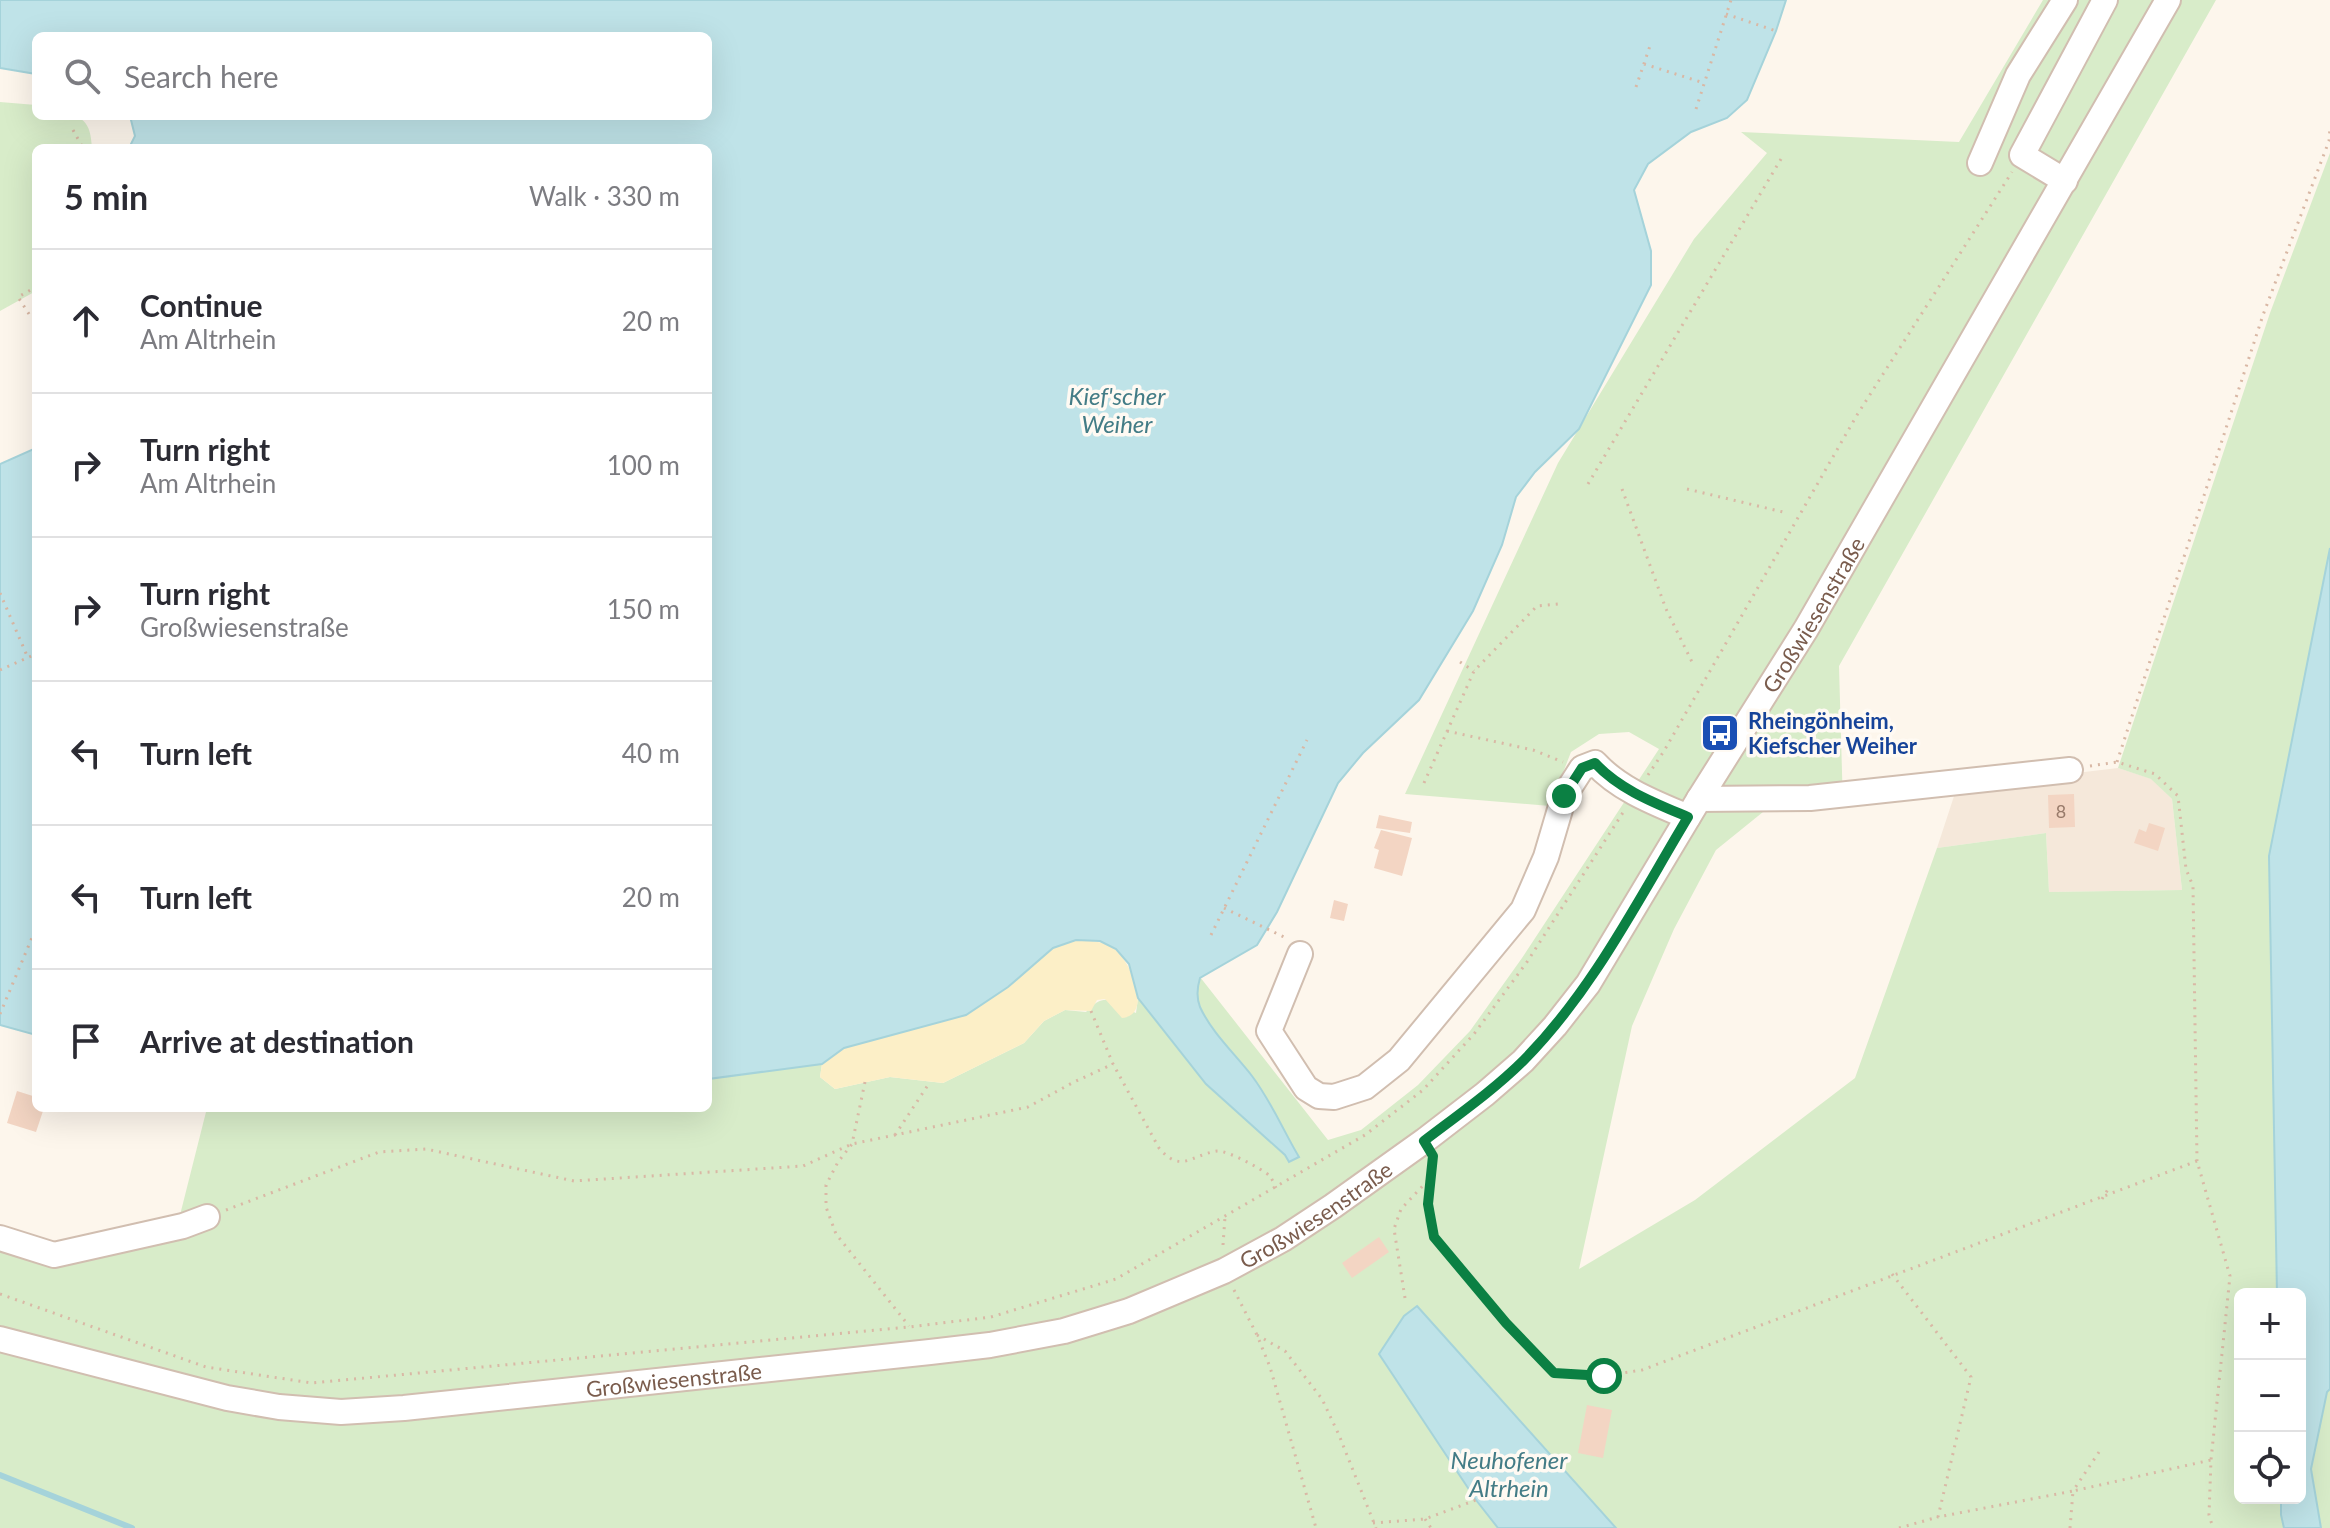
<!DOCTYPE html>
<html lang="en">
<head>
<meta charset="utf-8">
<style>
  body { margin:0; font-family:Lato,sans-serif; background:#f2f2f3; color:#2b2b33 }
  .controls { position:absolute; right:24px; bottom:24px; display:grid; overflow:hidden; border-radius:12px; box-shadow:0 8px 32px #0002 }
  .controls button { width:72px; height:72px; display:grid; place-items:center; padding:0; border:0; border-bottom:2px solid #e1e1e2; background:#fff; color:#2b2b33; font:40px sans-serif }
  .stop { position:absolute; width:24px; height:24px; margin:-18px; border:6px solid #0b8043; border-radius:50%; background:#fff }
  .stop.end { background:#0b8043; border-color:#fff; box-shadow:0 2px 8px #0008 }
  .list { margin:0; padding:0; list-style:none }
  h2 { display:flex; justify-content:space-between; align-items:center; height:104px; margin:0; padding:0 32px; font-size:34px }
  h2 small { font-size:26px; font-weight:400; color:#7c7c81 }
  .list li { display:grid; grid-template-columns:52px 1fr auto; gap:24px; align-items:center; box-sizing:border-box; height:144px; padding:0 32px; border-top:2px solid #e1e1e2 }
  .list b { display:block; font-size:30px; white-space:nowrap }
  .list p { margin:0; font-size:26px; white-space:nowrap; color:#7c7c81 }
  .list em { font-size:26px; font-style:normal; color:#7c7c81 }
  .icon { flex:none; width:44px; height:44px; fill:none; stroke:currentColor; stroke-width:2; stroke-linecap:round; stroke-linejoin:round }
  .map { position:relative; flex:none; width:2330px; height:1528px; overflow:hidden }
  .search { position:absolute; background:#fff; box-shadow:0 8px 32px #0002; left:32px; top:32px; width:680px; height:88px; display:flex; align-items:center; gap:20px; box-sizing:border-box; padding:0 28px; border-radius:12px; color:#7c7c81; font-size:30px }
  .panel { position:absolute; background:#fff; box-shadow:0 8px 32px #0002; left:32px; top:144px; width:680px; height:968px; border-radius:12px }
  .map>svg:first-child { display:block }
</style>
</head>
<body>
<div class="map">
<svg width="2330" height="1528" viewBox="0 0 2330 1528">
  <rect width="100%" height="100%" fill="#fdf6ec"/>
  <path fill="#f5e8da" d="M2118 768 2152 779 2172 799 2182 890 2049 892 2046 833 1937 848 1957 787Z"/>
  <path fill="#d8ecc9" d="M2043 0H2216L1839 666 1843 807 1763 812 1716 850 1674 929 1632 1026 1579 1269 1695 1200 1855 1078 1937 848 2046 833 2049 892 2182 890 2172 799 2151 779 2118 768 2270 313 2330 153V548L2269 856 2277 1294H2240V1498H2281V1515L2284 1528H1616L1417 1306 1476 1500 1498 1528H0V1230L55 1247 179 1219 207 1108H708V1079L822 1064 820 1077 835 1089 890 1077 943 1083 1024 1043 1044 1021 1065 1010 1086 1012C1106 990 1112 1002 1136 1013L1138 998 1206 1084 1285 1155 1289 1162 1298 1156 1278 1119 1208 1022 1198 1004 1197 989 1200 977 1328 1140 1361 1130 1418 1085 1470 1031 1522 958 1659 749 1629 732 1599 734 1571 752 1550 806 1405 794 1558 463 1694 239 1767 153 1741 132 1959 142Z
    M0 102 36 105V116H75C90 121 91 135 92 148H36V291L0 311Z
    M2330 1389V1528H2321L2311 1469 2327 1391Z"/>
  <path fill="#fcefc7" d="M1076 940C1089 941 1101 940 1113 948 1130 958 1154 1016 1122 1018L1105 999 1097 1000 1091 1011 1065 1010 1044 1021 1024 1043 943 1083 890 1077 835 1089 820 1077 822 1064 843 1048 966 1015 1008 987 1053 948Z"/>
  <path fill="#bfe3e8" stroke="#a5d3da" stroke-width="2" d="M0 0H1786L1776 31 1747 100 1727 118 1691 132 1648 164 1634 190 1651 251V285L1579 429 1535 472 1516 497 1502 545 1473 611 1419 700 1363 753 1338 783 1277 912 1257 945 1200 978C1197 988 1196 997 1200 1007 1212 1033 1235 1054 1252 1076 1271 1101 1283 1130 1299 1157L1289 1162 1285 1155 1206 1084 1138 998 1129 964 1116 949 1100 941 1076 940 1053 948 1008 987 966 1015 844 1048 822 1064 708 1079V148H129L135 136 130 116H708V36H36V74L0 68Z
    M36 448V1035L0 1025V464Z
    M2330 548V1389L2327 1392 2311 1469 2321 1528H2284L2281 1515V1498H2300V1294H2277L2269 856Z
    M1417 1306 1616 1528H1498L1476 1500 1379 1354 1404 1316Z"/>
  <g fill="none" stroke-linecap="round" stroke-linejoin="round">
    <path stroke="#a5d3da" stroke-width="6" d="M0 1475 132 1528"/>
  </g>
  <path fill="#f3d5c3" d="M2074 794 2075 827 2049 828 2048 795Z
    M1379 815 1412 822 1410 833 1376 828Z
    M2149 823 2165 828 2158 851 2134 843 2139 829 2146 832Z
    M1381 830 1412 838 1402 876 1374 868 1379 850 1374 848Z
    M1334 900 1348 904 1344 921 1330 918Z
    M17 1091 36 1097V1108H44L36 1132 7 1123Z
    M1379 1237 1389 1252 1352 1278 1342 1263Z
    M1587 1405 1612 1410 1603 1458 1578 1453Z"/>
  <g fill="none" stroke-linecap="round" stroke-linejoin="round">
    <g stroke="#d1beb0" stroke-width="28">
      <g id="minor">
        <path d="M1980 163 2018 75 2065 0"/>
        <path d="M2065 181 2022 155 2105 0"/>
        <path d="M1699 799 1810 798 2070 770"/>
        <path d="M1300 954 1269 1031 1306 1088 1319 1096 1334 1097 1365 1087 1399 1060 1523 910 1546 857 1564 796 1582 768 1595 763C1620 790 1655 803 1688 817"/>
        <path d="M0 1238 54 1255 183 1226 207 1217"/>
        <path id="s1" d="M0 1339 227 1398 279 1407 341 1412 404 1408 930 1352 990 1345 1064 1331 1129 1311 1224 1271 1283 1239 1333 1206 1424 1141 1485 1094 1523 1061 1555 1026 1588 984 1699 799 1806 629 2168 0"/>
      </g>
    </g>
    <path stroke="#d9b8a5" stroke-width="3" stroke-dasharray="2 6" stroke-linecap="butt" d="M1726 14 1776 31
      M1644 64 1704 83
      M1636 87 1651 43
      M1696 109 1731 0
      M73 130 83 148
      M29 314 18 297 36 287
      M1588 484 1781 159
      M1622 489 1666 609 1693 664
      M1687 489 1783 512
      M0 593 28 658
      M1460 662 1474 671
      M0 670 36 654
      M1447 731 1533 750 1563 762
      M2117 762 2263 315 2329 141 2330 128
      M2090 766 2117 762 2155 774 2178 796 2186 869 2193 886 2197 1161
      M1648 775 1664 751 1857 415 2012 172
      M1424 783 1474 671 1537 606 1559 604
      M1224 908 1286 938
      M1211 935 1307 740
      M1091 1011 1113 1064 1159 1148C1181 1174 1191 1155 1217 1151 1227 1150 1262 1169 1270 1176 1271 1177 1275 1186 1276 1188
      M0 1014 36 928
      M865 1082 852 1144 838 1162 826 1185V1207L836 1234 909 1326
      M895 1135 930 1082
      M1433 1163 1428 1204 1434 1237 1506 1323 1554 1373 1604 1376 1642 1370 2197 1161 2230 1276 2211 1460 2209 1515 2213 1528
      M2102 1199 2110 1186
      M226 1210 379 1152 426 1149 574 1181 803 1166 852 1144 1028 1107 1074 1082 1113 1064
      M1223 1245 1225 1217
      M1892 1274 1971 1377 1938 1517 2073 1491 2101 1449
      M1234 1290 1257 1335 1270 1367 1316 1528
      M0 1294 206 1367 312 1383 909 1327 991 1317 1116 1279 1365 1135 1423 1090 1474 1034 1527 962 1624 811
      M1405 1298 1394 1229 1401 1209 1432 1176
      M1257 1335 1285 1351 1322 1399 1339 1435 1376 1528
      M1425 1519 1431 1528
      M1373 1523 1425 1519 1476 1500
      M1899 1528 1938 1517
      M2070 1528 2073 1491 2211 1460"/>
    <use href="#minor" stroke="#fff" stroke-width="24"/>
  </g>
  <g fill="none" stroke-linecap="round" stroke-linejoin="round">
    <path stroke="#0b8043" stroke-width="10" d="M1564 796 1582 768 1595 763C1620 790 1655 803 1688 817 1638 900 1593 990 1524 1060 1494 1090 1458 1115 1424 1141L1433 1156 1428 1204 1434 1237 1506 1323 1554 1373 1604 1376"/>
  </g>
  <defs>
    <g id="bus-square" transform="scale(2)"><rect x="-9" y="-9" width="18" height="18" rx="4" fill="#1a4fb4" stroke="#fffaf3"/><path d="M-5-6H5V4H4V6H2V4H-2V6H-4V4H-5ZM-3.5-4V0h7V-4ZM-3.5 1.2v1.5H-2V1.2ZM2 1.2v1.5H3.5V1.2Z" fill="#fff"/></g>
  </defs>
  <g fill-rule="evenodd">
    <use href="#bus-square" x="1720" y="733"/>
  </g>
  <g text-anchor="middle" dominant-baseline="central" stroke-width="7" stroke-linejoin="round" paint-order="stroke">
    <g font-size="18" fill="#987a6a">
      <text x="2061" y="811">8</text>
    </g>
    <g font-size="22" fill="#7a5c4d" stroke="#fffaf3">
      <text stroke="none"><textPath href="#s1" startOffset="2148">Großwiesenstraße</textPath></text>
      <text stroke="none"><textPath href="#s1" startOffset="1356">Großwiesenstraße</textPath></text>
      <text stroke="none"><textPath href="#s1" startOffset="684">Großwiesenstraße</textPath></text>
    </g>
    <g font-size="22" font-weight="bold" fill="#164399" stroke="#fffaf3" text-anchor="start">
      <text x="1748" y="720">Rheingönheim,<tspan x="1748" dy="25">Kiefscher Weiher</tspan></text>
    </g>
    <g font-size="24" font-style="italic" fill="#437c86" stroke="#fffaf3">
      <text x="1117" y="395">Kief'scher<tspan x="1117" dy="28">Weiher</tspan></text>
      <text x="1509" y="1459">Neuhofener<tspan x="1509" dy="28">Altrhein</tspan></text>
    </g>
  </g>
</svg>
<div class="controls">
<button>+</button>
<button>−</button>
<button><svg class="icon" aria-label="locate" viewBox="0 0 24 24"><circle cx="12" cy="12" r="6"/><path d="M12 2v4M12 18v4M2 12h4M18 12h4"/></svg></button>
</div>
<div class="stop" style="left:1604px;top:1376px"></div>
<div class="stop end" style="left:1564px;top:796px"></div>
<div class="search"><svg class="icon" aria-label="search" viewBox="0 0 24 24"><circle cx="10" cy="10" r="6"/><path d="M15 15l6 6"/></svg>Search here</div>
<section class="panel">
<h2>5 min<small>Walk · 330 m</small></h2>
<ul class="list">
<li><svg class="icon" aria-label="ahead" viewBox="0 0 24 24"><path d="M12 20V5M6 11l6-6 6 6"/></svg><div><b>Continue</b><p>Am Altrhein</p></div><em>20 m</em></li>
<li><svg class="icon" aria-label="right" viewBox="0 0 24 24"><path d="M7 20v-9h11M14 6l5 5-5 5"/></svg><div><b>Turn right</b><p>Am Altrhein</p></div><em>100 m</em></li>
<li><svg class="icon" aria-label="right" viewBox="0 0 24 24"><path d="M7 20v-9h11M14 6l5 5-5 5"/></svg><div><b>Turn right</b><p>Großwiesenstraße</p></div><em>150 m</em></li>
<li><svg class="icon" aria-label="left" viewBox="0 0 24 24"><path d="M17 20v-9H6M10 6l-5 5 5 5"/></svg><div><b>Turn left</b></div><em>40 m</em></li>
<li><svg class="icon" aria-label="left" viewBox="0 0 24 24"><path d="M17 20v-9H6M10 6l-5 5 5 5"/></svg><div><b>Turn left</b></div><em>20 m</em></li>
<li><svg class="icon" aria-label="arrive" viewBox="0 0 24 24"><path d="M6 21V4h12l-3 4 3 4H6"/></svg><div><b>Arrive at destination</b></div></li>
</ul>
</section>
</div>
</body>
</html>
